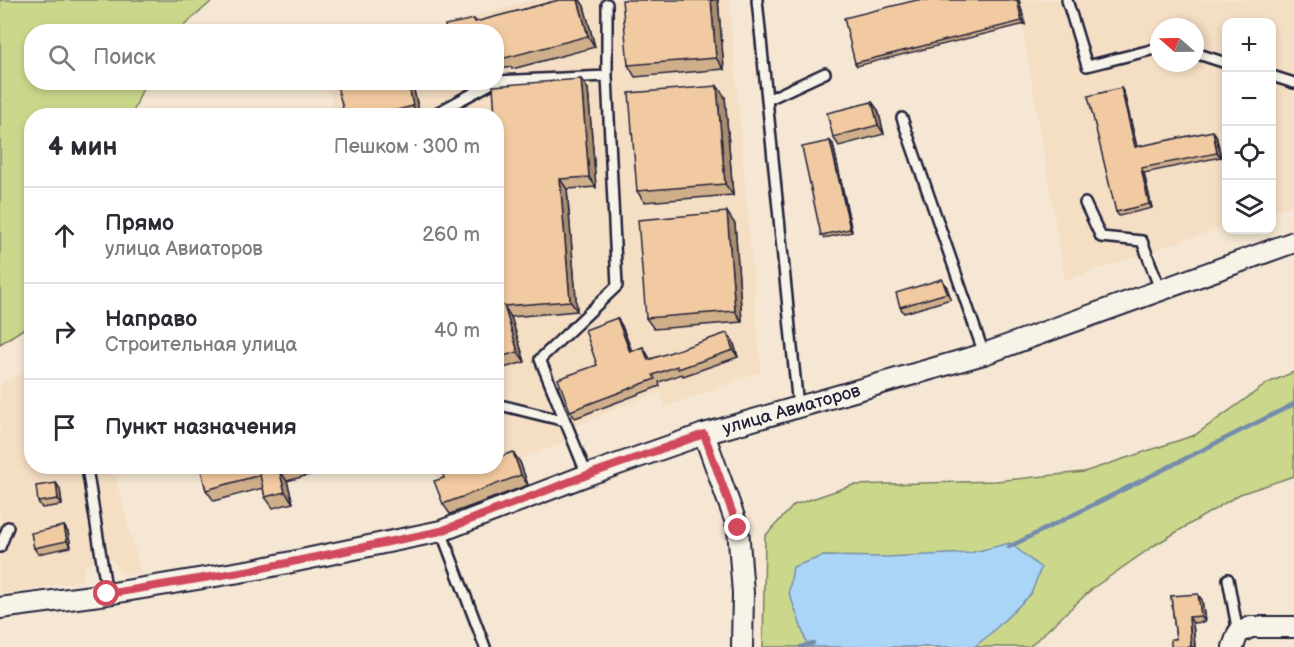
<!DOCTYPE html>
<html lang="ru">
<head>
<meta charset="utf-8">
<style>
  body { margin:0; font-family:"Balsamiq Sans",sans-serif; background:#f2f2f3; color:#2b2b33 }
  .controls { position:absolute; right:18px; top:18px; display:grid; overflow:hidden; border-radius:12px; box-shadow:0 3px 9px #0003 }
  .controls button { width:54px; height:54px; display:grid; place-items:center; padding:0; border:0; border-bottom:2px solid #e1e1e2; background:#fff; color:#2b2b33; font:30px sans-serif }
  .compass { position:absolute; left:1150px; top:18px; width:54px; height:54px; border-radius:50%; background:#fff; box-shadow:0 3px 9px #0003; rotate:290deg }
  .stop { position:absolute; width:18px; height:18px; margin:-14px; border:4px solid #d1495b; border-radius:50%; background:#fff }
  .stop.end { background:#d1495b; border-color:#fff; box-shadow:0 2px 6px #0008 }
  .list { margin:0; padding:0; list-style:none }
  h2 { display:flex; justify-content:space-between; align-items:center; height:78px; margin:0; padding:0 24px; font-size:26px }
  h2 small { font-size:20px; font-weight:400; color:#7c7c81 }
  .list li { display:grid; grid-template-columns:39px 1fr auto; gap:18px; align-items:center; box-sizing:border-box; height:96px; padding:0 24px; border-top:2px solid #e1e1e2 }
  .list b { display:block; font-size:22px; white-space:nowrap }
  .list p { margin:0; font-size:20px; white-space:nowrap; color:#7c7c81 }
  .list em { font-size:20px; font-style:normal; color:#7c7c81 }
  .icon { flex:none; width:33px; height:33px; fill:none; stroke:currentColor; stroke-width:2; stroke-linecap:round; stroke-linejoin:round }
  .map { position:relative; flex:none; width:1294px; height:647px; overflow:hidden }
  .search { position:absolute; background:#fff; box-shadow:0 3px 9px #0003; left:24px; top:24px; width:480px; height:66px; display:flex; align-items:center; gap:15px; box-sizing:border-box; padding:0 21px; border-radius:24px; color:#7c7c81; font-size:22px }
  .panel { position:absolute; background:#fff; box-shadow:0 3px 9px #0003; left:24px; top:108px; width:480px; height:366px; border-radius:24px }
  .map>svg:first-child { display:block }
</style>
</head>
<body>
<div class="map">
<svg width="1294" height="647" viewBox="0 0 1294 647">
  <rect width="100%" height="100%" fill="#f5e7d3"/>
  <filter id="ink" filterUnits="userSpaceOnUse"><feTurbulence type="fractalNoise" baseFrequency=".0167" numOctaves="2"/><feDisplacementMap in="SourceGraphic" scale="12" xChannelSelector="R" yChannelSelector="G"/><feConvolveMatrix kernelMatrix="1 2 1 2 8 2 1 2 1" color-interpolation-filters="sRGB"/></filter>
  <g filter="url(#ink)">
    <path fill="#f4dec4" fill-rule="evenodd" d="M531 0H729L761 371 666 407 660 392 575 425 578 437 440 490 434 467 496 466V116L336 115 327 83 496 82V32L425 31Z
      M1018 0H1294V204L1272 211V22H1226V226L1065 280ZM1159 27H1195V63H1159Z
      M31 367 32 466 113 467 141 574 124 575 108 556 85 564 82 580 0 594V385Z"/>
    <path fill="#cbd88b" stroke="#767d63" stroke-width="1.5" d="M0 0H213L178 31 32 32V82L145 83 132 115 32 116 31 324 0 344Z
      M1294 372V476L1240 494 1155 545 1093 588 1029 647H763L765 536 794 505 853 485 996 481 1084 472 1195 435 1268 383Z"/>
    <path fill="#abd5f6" stroke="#748dab" stroke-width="1.5" d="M1010 543 1041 568 1031 594 989 635 974 647H808L789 592 793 567 823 556 886 557 970 553Z"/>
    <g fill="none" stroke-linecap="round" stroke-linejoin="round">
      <path stroke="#748dab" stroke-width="4.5" d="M1009 547 1294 404
        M801 647 813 643"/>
      <g stroke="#22223b" stroke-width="14">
        <path id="service" d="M757 0 798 407
          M1067 0 1087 66 1159 48
          M1195 53 1226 63
          M1272 76 1294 83
          M496 81 607 76
          M767 100 825 73
          M431 116 494 82
          M902 118 984 354
          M1085 203 1101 237 1142 241 1161 292
          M496 404 565 421
          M87 468 107 594
          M587 475 540 359 617 286 607 76V4
          M441 531 485 647
          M0 547 8 527
          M1228 579 1238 633"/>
      </g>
      <g stroke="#22223b" stroke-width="24">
        <g id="minor">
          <path d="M704 434 738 528 743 593 742 647"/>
          <path id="s1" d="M0 608 107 594 258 569 441 531 587 475 704 434 984 354 1294 242"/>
          <path d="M1233 647 1238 633 1251 627H1294"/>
        </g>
      </g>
      <use href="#service" stroke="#f7f3e8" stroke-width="9"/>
      <use href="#minor" stroke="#f7f3e8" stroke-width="20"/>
    </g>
    <path fill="#cfae8a" stroke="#22223b" stroke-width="1.5" d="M559 0H580L584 6 595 47 512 69 511 67 496 70V32H446L474 19 476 22Z
      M718 0 724 69 635 77 628 65Z
      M1019 0 1025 24 857 66 855 63Z
      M412 82 420 116H345Z
      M717 86 725 97 733 195 644 202 637 191Z
      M1121 88 1124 93 1137 147 1216 135 1221 157 1144 173 1152 208 1119 216 1116 212Z
      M588 89 596 187 567 189 577 311 511 317 525 362 496 370V116Z
      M872 102 878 110 884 134 839 146 833 137Z
      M830 141 833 144 852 232 824 238 821 235Z
      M735 224 742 322 654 329 646 318Z
      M946 285 951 299 904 313 900 307Z
      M617 318 622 326 632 351 643 347 650 359 733 341 738 357 683 376 682 374 659 382 660 386 575 418 570 411 597 365Z
      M520 462 528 485 450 514 443 504 444 478Z
      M200 466H341L287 481 293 503 273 508 265 497 263 488 214 501 206 490Z
      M56 483 60 489 62 505 42 508 38 502Z
      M64 526 68 532 71 547 38 554 34 548Z
      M1171 596 1202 600 1205 622 1193 623 1195 647H1171L1176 639Z"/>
    <path fill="#a98d71" stroke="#22223b" stroke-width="1.5" d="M578 0H580L584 6 595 47 588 36Z
      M711 0H718L724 69 716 58Z
      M1017 0H1019L1025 24 1022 21Z
      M581 79 588 89 596 187 589 177Z
      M408 82H412L420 116 413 106Z
      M717 86 725 97 733 195 725 184Z
      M1121 88 1124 93 1138 151 1135 147Z
      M872 102 878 110 884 134 878 125Z
      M1213 131 1216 135 1221 157 1217 153Z
      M830 141 833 144 852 232 850 229Z
      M1141 168 1144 173 1152 208 1149 204Z
      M560 179 567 189 577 311 570 301Z
      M727 212 735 224 742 322 735 311Z
      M942 279 946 285 951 299 947 293Z
      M504 306 511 317 525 362 518 352Z
      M617 318 622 326 635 360 630 352Z
      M727 333 733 341 738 357 733 350Z
      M643 347 648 355 653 367 648 360Z
      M513 452 520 462 528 485 521 475Z
      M279 470 287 481 293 503 285 492Z
      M56 483 60 489 62 505 58 499Z
      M64 526 68 532 71 547 67 541Z
      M1198 594 1202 600 1205 622 1201 616Z
      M1189 617 1193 623 1195 647H1191Z"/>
    <path fill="#f1caa1" stroke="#22223b" stroke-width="1.5" d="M559 0H578L588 36 505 58 504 57 496 58V32H446L445 25 474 19 475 22Z
      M622 0H711L716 58 628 65Z
      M917 0H1017L1022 21 855 63 844 18Z
      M581 79 589 177 560 179 570 301 504 306 518 352 496 358V116H495L493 86Z
      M336 82H408L413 106 374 116H345Z
      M717 86 725 184 637 191 629 93Z
      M1121 88 1135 147 1213 131 1217 153 1141 168 1149 204 1116 212 1088 96Z
      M872 102 878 125 833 137 827 113Z
      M830 141 850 229 821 235 802 147Z
      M727 212 735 311 646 318 638 220Z
      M942 279 947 293 900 307 896 293Z
      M617 318 630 352 643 347 648 360 727 333 733 350 678 369 677 366 653 375 655 379 570 411 558 379 597 365 585 330Z
      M513 452 521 475 443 504 434 481 444 478 440 466H496V458Z
      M200 466H292L279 470 285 492 265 497 260 475 206 490Z
      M56 483 58 499 38 502 36 486Z
      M64 526 67 541 34 548 31 533Z
      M1198 594 1201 616 1189 617 1191 647H1171V639H1176L1171 596Z"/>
  </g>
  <g fill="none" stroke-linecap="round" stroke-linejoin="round" filter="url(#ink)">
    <path stroke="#d1495b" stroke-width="8" d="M107 594 258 569 441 531 587 475 704 434 738 528"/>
  </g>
  <g text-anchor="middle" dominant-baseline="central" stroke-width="4.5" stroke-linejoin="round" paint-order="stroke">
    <g font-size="18" fill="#22223b" stroke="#f7f3e8">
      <text stroke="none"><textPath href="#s1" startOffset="819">улица Авиаторов</textPath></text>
    </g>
  </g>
</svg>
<div class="controls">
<button>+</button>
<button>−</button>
<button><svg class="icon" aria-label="locate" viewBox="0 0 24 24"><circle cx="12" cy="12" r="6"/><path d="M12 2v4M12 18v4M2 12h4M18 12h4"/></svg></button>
<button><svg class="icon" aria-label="layers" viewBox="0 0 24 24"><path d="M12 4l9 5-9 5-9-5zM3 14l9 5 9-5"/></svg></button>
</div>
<svg class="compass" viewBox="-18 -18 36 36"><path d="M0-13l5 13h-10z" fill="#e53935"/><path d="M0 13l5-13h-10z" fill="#7c7c81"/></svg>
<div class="stop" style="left:107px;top:594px"></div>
<div class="stop end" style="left:738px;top:528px"></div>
<div class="search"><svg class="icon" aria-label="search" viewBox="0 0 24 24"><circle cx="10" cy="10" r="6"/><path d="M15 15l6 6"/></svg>Поиск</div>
<section class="panel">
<h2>4 мин<small>Пешком · 300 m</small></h2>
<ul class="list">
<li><svg class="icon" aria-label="ahead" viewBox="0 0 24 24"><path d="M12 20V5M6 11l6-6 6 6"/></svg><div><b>Прямо</b><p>улица Авиаторов</p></div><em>260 m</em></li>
<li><svg class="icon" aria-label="right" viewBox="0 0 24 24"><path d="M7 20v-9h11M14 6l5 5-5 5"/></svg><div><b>Направо</b><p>Строительная улица</p></div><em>40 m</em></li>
<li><svg class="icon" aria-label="arrive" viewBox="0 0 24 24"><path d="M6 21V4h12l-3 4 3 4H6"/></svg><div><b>Пункт назначения</b></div></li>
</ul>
</section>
</div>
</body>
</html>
